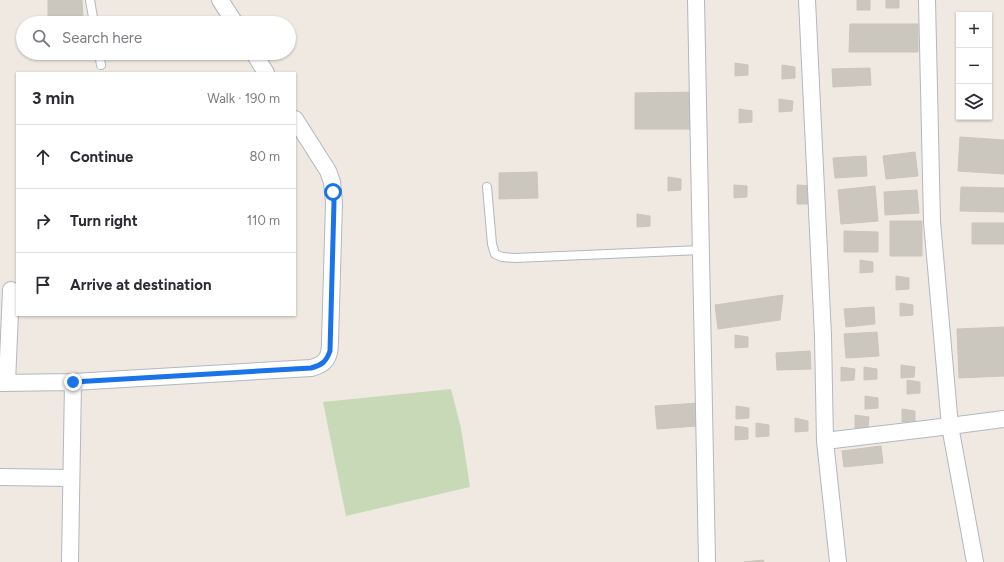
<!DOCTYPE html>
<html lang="en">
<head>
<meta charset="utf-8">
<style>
  body { margin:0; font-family:Figtree,sans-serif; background:#f7f7f7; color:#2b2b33 }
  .controls { position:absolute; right:12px; top:12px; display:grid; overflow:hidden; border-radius:0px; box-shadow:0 1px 3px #0004 }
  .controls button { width:36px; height:36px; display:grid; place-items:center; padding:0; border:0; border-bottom:1px solid #e1e1e2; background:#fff; color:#2b2b33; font:20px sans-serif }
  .stop { position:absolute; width:12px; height:12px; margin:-9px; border:3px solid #1a73e8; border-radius:50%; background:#fff }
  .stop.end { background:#1a73e8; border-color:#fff; box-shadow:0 1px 4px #0008 }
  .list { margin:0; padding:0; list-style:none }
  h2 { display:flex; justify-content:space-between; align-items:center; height:52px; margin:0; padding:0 16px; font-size:17px }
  h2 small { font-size:13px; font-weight:400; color:#7c7c81 }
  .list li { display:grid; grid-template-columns:26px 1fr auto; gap:12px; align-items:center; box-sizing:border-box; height:64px; padding:0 16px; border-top:1px solid #e1e1e2 }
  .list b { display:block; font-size:15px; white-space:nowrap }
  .list em { font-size:13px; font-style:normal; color:#7c7c81 }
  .icon { flex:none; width:22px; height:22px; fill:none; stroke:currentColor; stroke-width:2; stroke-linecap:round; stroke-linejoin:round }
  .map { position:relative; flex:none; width:1004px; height:562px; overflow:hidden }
  .search { position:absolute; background:#fff; box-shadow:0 1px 3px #0004; left:16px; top:16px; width:280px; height:44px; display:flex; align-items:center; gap:10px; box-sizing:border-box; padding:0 14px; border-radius:22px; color:#7c7c81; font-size:15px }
  .panel { position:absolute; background:#fff; box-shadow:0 1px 3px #0004; left:16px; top:72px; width:280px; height:244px; border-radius:0px }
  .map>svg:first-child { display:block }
</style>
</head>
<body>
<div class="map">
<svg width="1004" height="562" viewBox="0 0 1004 562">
  <rect width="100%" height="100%" fill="#efe9e1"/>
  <path fill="#c8d9b8" d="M451 389 461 428 470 487 346 516 323 402Z"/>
  <path fill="#cbc7bf" stroke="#cbc5ba" d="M48 0H82L83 18 48 19Z
    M857 0H870V10H857Z
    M886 0H899V8H886Z
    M850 24H918V52H849Z
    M735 63 748 65V75L735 76Z
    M782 65 795 67V78L782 79Z
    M870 68 871 85 833 87 832 69Z
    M696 92V129H635V93Z
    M779 99 793 101 792 111 779 112Z
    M739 109 752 111V122L739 123Z
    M960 137 1004 140V174L958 171Z
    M915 152 918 176 886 179 883 156Z
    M866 156 867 176 835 178 833 158Z
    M537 172 538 198 499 199V173Z
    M668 177 681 179V190L668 191Z
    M734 185 747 186V197L734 198Z
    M797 185 816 186 817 204H797Z
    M875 186 878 221 841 224 838 190Z
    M961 187 1004 188V212L960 211Z
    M917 190 919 213 885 215 884 192Z
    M637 214 650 216V226L637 227Z
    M890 221H922V256H890Z
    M972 223H1004V244H972Z
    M844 231 878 232V252H844Z
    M860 260 873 262V272L860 273Z
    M896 276 909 278V289L896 290Z
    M783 295 780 320 718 329 715 305Z
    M900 303 913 305V315L900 316Z
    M874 307 875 324 846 327 844 309Z
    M1004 327V376L959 378 957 329Z
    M877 332 879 356 846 358 844 334Z
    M735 335 748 337V347L735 348Z
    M810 351 811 369 777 370 776 353Z
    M901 365 915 367 914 377 901 378Z
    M841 367 855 369 854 380 841 381Z
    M864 367 877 369V379L864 380Z
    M907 380 920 382V393L907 394Z
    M865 396 878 398V408L865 409Z
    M699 403 697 426 657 429 655 406Z
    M736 406 749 408V418L736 419Z
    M902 409 915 411V421L902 422Z
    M855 415 869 417 868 428 855 429Z
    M795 418 808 421V431L795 432Z
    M756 423 769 425V436L756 437Z
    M735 426 748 428V439L735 440Z
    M881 446 883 463 844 467 842 451Z
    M763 560 764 562H744Z"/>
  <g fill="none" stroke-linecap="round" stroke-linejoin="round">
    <g stroke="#b4b7c1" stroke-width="10">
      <path id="lane" d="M90 0 94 23
        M99 53 101 65
        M487 187 492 244 495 254 502 257 515 258 701 250"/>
    </g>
    <g stroke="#b4b7c1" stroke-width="18">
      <path id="street" d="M220 0 235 23
        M696 0 707 562
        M807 0 823 336 825 441 950 426 932 222 927 0
        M254 53 266 73
        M7 382 11 290
        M0 383 73 382 311 368C326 364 330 358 330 342L334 203 332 182 328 171 295 119
        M825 441 838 562
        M0 477 71 478
        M70 562 73 382
        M975 562 950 426 1004 419"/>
    </g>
    <use href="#lane" stroke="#fff" stroke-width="8"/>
    <use href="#street" stroke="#fff" stroke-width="16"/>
  </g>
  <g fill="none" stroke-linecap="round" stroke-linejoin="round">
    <path stroke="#1a73e8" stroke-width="5" d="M73 382 311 368C322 365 326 362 330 351L334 202 333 192"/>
  </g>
</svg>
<div class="controls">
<button>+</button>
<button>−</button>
<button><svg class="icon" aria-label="layers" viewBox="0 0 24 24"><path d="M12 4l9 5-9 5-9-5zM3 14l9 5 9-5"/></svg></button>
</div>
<div class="stop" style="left:333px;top:192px"></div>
<div class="stop end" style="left:73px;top:382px"></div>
<div class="search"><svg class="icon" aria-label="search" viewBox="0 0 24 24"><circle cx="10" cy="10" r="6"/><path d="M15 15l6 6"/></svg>Search here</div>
<section class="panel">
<h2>3 min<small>Walk · 190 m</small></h2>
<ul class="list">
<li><svg class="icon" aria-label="ahead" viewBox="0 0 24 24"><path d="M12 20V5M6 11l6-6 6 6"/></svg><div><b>Continue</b></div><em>80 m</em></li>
<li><svg class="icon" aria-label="right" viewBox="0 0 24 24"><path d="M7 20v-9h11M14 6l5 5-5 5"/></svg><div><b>Turn right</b></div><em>110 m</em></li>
<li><svg class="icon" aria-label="arrive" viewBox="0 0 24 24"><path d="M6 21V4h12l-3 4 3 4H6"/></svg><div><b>Arrive at destination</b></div></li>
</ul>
</section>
</div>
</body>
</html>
